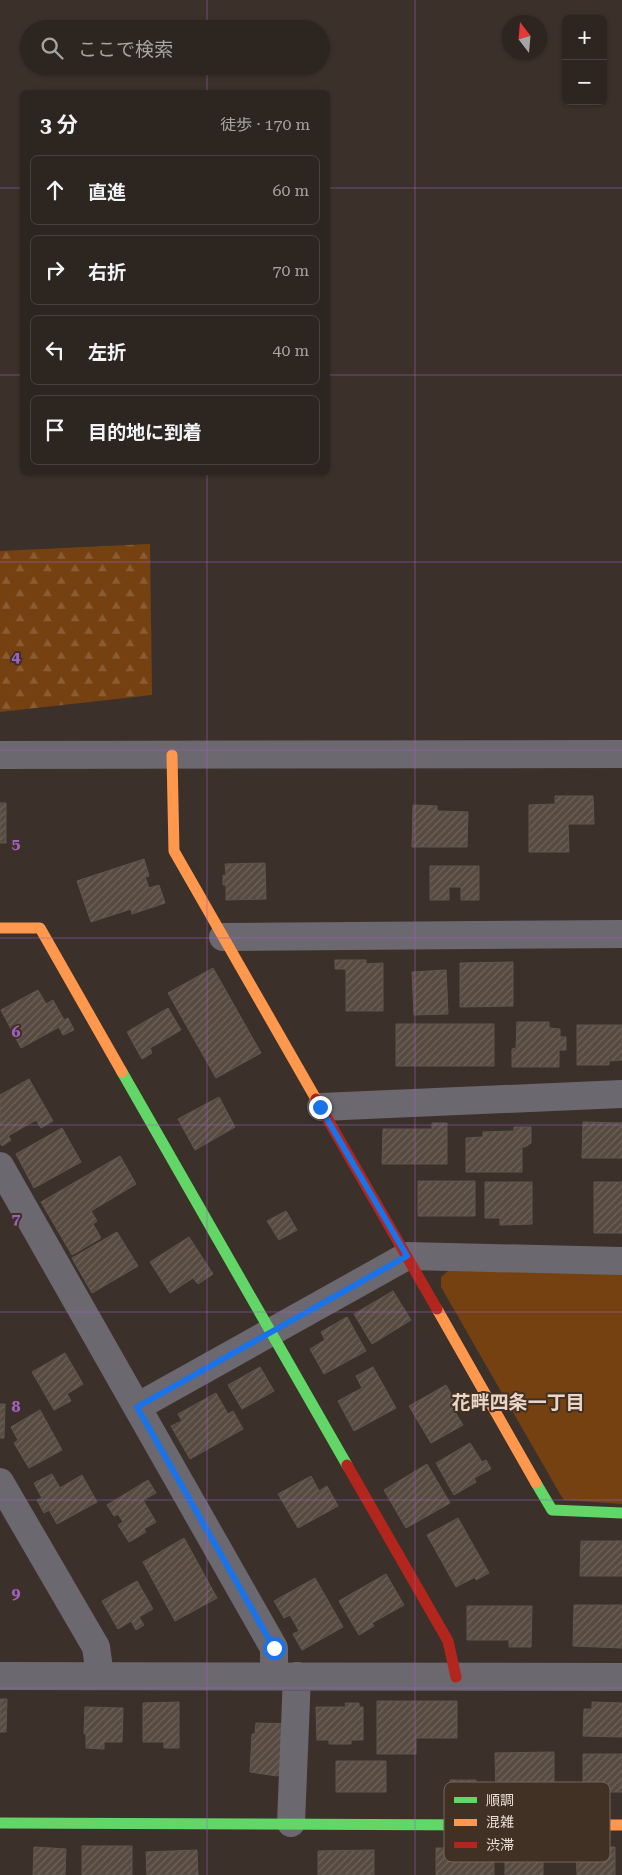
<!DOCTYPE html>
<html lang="ja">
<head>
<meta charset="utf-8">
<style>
  body { margin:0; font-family:"Roboto Serif","Noto Sans JP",serif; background:#38312d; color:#f1f3f6 }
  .controls { position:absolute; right:15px; top:15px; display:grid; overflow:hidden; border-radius:8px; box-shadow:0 1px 4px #0004 }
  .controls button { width:45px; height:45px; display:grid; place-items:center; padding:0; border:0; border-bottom:1px solid #48423e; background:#2c2520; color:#f1f3f6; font:25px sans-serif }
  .compass { position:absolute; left:502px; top:15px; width:45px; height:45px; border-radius:50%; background:#2c2520; box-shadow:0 1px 4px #0004; rotate:344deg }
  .stop { position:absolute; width:15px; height:15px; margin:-11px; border:4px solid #1a73e8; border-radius:50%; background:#fff }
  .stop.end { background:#1a73e8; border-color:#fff; box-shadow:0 1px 5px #0008 }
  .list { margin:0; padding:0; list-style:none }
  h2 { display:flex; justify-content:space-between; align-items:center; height:65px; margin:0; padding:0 20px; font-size:21px }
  h2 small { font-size:16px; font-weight:400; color:#a6a5a5 }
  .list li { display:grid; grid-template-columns:32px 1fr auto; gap:15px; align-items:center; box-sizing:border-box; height:70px; margin:0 10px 10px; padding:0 10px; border:1px solid #48423e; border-radius:8px }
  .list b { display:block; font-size:19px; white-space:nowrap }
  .list em { font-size:16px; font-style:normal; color:#a6a5a5 }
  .icon { flex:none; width:28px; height:28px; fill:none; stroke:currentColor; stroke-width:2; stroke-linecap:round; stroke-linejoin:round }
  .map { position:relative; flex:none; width:622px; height:1875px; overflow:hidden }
  .search { position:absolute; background:#2c2520; box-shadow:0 1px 4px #0004; left:20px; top:20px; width:310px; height:55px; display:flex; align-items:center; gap:12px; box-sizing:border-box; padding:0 18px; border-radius:28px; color:#a6a5a5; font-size:19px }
  .panel { position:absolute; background:#2c2520; box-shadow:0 1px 4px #0004; left:20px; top:90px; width:310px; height:385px; border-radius:8px }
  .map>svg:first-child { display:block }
</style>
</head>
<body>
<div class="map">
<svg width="622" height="1875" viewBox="0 0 622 1875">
  <defs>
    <pattern id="forest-firs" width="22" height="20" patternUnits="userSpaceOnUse" patternTransform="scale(1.25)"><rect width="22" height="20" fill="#754111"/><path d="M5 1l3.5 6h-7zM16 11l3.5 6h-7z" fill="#895c33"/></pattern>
    <pattern id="building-hatch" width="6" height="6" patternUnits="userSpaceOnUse" patternTransform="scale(1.25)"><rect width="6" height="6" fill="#574a40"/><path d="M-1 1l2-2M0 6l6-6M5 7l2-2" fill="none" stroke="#6f645b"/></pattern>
  </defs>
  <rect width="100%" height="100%" fill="#3b312a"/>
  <path fill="url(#forest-firs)" d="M150 544 152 695 0 712V551Z"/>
  <path fill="#754111" d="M448 1271 622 1272V1504L564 1500 560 1494 441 1287V1277Z"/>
  <path fill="url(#building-hatch)" stroke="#5e5650" d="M555 796H593L594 824H568L569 852H529V805L555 804Z
    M0 803H6V843H0Z
    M413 805 437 806V811L468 812 467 847H412Z
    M144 859 149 876 145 877 149 888 159 885 165 903 132 914 131 909 91 922 77 881Z
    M265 863 266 899 226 900V885H223V875L226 876 225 864Z
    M430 866H479V900H461V887H449V900H430Z
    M335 960H366V964L383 963V1011H346V969H335Z
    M513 962V1006L460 1007V963Z
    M213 968 261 1053 216 1078 168 993Z
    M446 970 448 1014 414 1015 412 972Z
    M38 990 46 1004 53 1000 64 1020 68 1018 74 1030 63 1035 59 1027 21 1048 1 1010Z
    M168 1008 181 1030 150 1048 152 1053 142 1059 127 1032Z
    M517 1022H549V1028L560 1029V1037H566V1050H559V1067H512V1049L516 1048Z
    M396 1024H494V1066H396Z
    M577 1025H622V1060L609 1061V1065H577Z
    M29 1079 53 1121 41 1128 36 1120 8 1136 11 1140 2 1146 0 1143V1095Z
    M219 1097 235 1127 195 1150 178 1119Z
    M583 1122 622 1123V1158H582Z
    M432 1123H447V1164H382L383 1129H432Z
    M514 1127H531V1143L525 1147H522V1172H466V1138L483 1137V1132L514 1131Z
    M62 1128 81 1162 34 1188 16 1154Z
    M120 1156 136 1184 91 1211 97 1221 93 1224 101 1238 72 1255 41 1202Z
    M418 1181H475V1216H418Z
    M485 1182H532V1224L500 1225V1218H485Z
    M594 1182H622V1233H594Z
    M286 1211 297 1230 279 1240 267 1221Z
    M117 1232 138 1266 92 1293 72 1258Z
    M189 1237 213 1274 198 1284 193 1278 170 1293 150 1262Z
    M393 1291 411 1320 372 1344 354 1314Z
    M347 1317 366 1351 324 1374 310 1349 325 1340 321 1332Z
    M65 1353 83 1384 67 1394 71 1401 54 1410 32 1372Z
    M260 1367 274 1391 242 1409 228 1385Z
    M373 1367 396 1408 354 1431 338 1401 362 1388 356 1376Z
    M446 1385 460 1409 455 1412 463 1425 431 1443 409 1406Z
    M216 1393 228 1414 233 1411 243 1429 190 1459 171 1426 182 1421 178 1414Z
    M0 1404H5L4 1438H0Z
    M40 1410 62 1450 29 1468 14 1443 18 1440 11 1427Z
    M470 1443 482 1462 486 1460 491 1469 474 1478 476 1482 454 1495 436 1463Z
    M427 1464 450 1503 406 1528 384 1490Z
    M52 1474 60 1488 82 1475 97 1502 57 1524 49 1510 44 1513 37 1500 42 1498 34 1483Z
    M311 1476 319 1491 327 1486 338 1506 298 1528 278 1494Z
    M148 1480 156 1493 143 1500 156 1522 144 1529 146 1532 129 1542 118 1525 123 1522 118 1514 114 1516 107 1505Z
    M458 1518 489 1573 476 1580 475 1577 456 1587 427 1535Z
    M184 1538 217 1598 175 1621 143 1562Z
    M581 1541H622V1576H580Z
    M386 1574 404 1605 372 1623 374 1626 359 1635 339 1601Z
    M315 1578 343 1627 302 1650 293 1634 299 1631 290 1615 284 1618 274 1601Z
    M137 1581 153 1609 139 1617 144 1625 136 1630 131 1621 118 1629 102 1601Z
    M574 1605H622V1648L573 1646Z
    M467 1606H532L531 1647H509V1640H467Z
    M0 1699H7L6 1732H0Z
    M377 1701H457V1738H416V1754H377Z
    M179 1702V1748H164V1742H143V1703Z
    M592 1702 622 1703V1737L583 1736 584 1709H592Z
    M345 1703H359V1707H363V1740H351V1744H329V1740H317L316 1707H346Z
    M85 1707 123 1708 122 1742H104V1749L86 1748V1733L84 1734Z
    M256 1723 293 1724 281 1774 277 1776 250 1772 252 1734H255Z
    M554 1752V1784H518V1796H496L495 1753Z
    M583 1754H622V1792H583Z
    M336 1761H386V1792H336Z
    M450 1780H476L475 1806 450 1805Z
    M82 1846H132V1875H82Z
    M34 1847 66 1849 65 1875H33Z
    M576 1847H615V1875H577Z
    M436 1848H494V1875H436Z
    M197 1850 198 1875H147L146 1852Z
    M374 1850V1875H318V1851Z
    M505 1854H537L538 1862H543V1875H505Z"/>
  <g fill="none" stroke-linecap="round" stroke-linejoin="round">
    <path stroke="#6c686f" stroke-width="28" d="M0 755 622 754
      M223 937 622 934
      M321 1107 622 1094
      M0 1166 274 1648V1676
      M137 1407 407 1256 622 1261
      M0 1482 96 1647 100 1676
      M0 1676 622 1677
      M291 1823 297 1676"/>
    <path stroke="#63d668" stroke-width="11" d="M122 1072 347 1465
      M536 1483 552 1510 622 1513
      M0 1823 487 1825"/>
    <path stroke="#ff974d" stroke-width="11" d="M172 755 174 851 316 1099
      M0 928H40L122 1072
      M437 1309 536 1483
      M487 1825H622"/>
    <path stroke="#b3261e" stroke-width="11" d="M316 1099 437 1309
      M347 1465 448 1641 456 1677"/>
  </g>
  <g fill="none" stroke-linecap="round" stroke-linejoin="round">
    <path stroke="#1a73e8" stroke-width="6" d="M274 1648 137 1407 407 1256 320 1107"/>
  </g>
  <path fill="none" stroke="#9d62c7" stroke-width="1" stroke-opacity="0.55" d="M207 0V29M415 0V1875M207 66V92M0 188H22M328 188H622M0 375H22M328 375H622M207 472V1875M0 562H622M0 750H622M0 938H622M0 1125H622M0 1312H622M0 1500H622M0 1688H622"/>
  <g text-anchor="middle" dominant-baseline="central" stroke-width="4" stroke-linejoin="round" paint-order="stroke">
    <g font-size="19" font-weight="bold" fill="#ecd6c7" stroke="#413024">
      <text x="518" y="1402">花畔四条一丁目</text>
    </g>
  </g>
  <rect x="444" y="1782" width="166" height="80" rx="8" fill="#413024" stroke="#74655a" stroke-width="1"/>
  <rect x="454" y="1797" width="23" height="6" fill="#63d668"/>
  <rect x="454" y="1819" width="23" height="7" fill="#ff974d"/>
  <rect x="454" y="1842" width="23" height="6" fill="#b3261e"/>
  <g font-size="14" fill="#ebe0d9">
    <text x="486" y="1805">順調</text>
    <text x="486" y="1827">混雑</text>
    <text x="486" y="1850">渋滞</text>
  </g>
  <g font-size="16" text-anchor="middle" font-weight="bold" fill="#9d62c7" stroke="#413024" stroke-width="4" stroke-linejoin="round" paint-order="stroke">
    <text x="16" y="662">4</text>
    <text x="16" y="849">5</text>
    <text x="16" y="1037">6</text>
    <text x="16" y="1224">7</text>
    <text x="16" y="1412">8</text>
    <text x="16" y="1599">9</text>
  </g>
</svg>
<div class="controls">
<button>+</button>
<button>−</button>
</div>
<svg class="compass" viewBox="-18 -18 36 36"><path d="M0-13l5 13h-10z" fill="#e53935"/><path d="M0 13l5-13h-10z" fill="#a6a5a5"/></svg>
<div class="stop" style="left:274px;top:1648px"></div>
<div class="stop end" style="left:320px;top:1107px"></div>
<div class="search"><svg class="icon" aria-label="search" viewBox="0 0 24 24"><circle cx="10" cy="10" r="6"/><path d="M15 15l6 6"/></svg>ここで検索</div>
<section class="panel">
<h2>3 分<small>徒歩 · 170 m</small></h2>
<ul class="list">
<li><svg class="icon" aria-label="ahead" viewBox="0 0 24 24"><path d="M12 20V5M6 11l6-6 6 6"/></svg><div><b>直進</b></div><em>60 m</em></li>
<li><svg class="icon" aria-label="right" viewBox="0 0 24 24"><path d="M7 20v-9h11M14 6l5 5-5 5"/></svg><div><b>右折</b></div><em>70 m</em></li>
<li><svg class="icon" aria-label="left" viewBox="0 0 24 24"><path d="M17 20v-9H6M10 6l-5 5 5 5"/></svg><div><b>左折</b></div><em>40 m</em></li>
<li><svg class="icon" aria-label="arrive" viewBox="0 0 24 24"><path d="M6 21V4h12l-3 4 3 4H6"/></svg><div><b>目的地に到着</b></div></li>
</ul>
</section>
</div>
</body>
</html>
